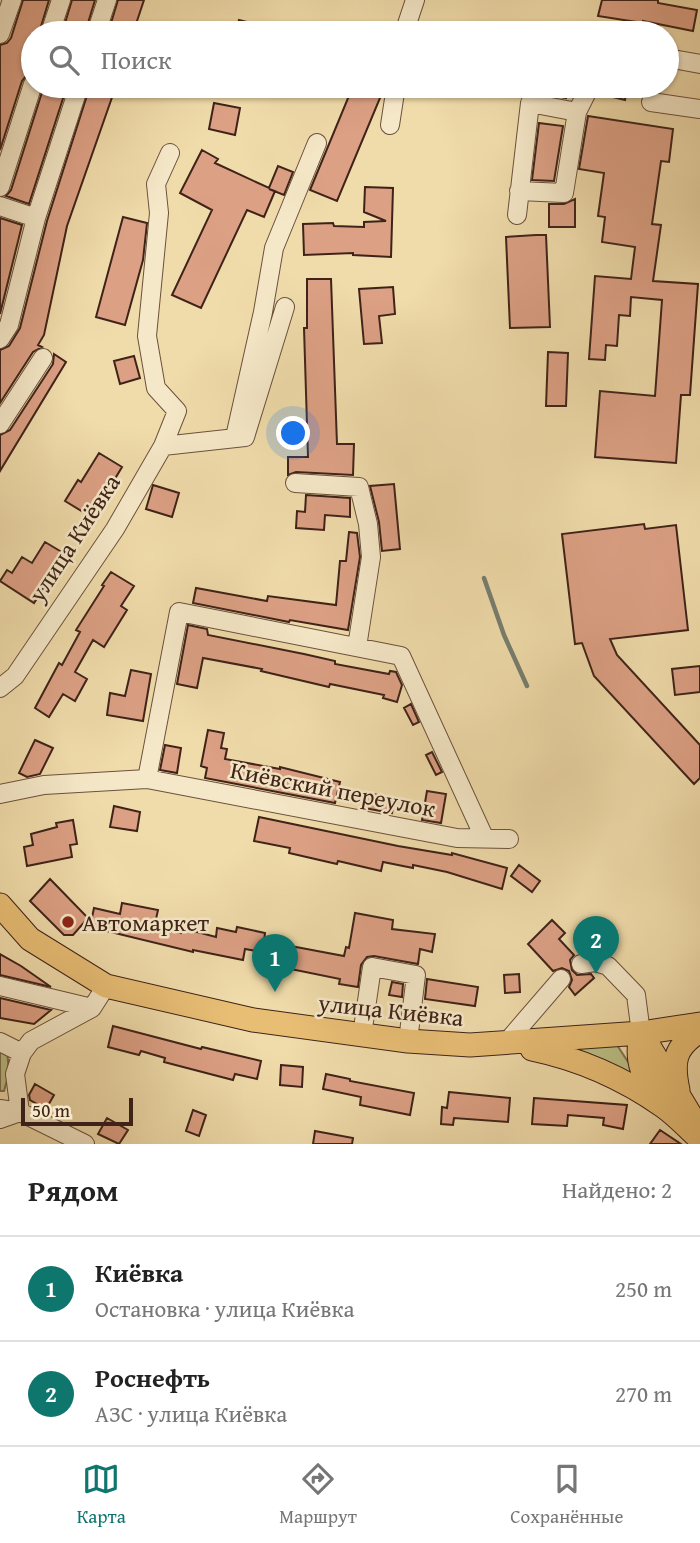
<!DOCTYPE html>
<html lang="ru">
<head>
<meta charset="utf-8">
<style>
  body { margin:0; font-family:"Gentium Book Plus",serif; background:#f2f2f2; color:#222 }
  .scale { position:absolute; left:21px; bottom:18px; width:112px; box-sizing:border-box; padding-left:7px; border:4px solid #3f2319; border-top:0; font-size:19px; line-height:24px; white-space:nowrap; color:#3f2319; -webkit-text-stroke:5px #f5e8c8; paint-order:stroke }
  .you { position:absolute; left:294px; top:434px; width:24px; height:24px; margin:-18px; border:5px solid #fff; border-radius:50%; background:#1a73e8; box-shadow:0 0 0 10px #1a73e833 }
  .badge { display:grid; place-items:center; width:46px; height:46px; border-radius:50%; background:#0f766e; color:#fff; font-size:23px; font-weight:700 }
  .pin { position:absolute; translate:-50% -58px; filter:drop-shadow(0 2px 4px #0008) }
  .pin::after { content:''; position:absolute; top:37px; width:24px; height:21px; background:inherit; clip-path:polygon(0 0,100% 0,50% 100%) }
  .list { margin:0; padding:0; list-style:none }
  h2 { display:flex; justify-content:space-between; align-items:center; height:91px; margin:0; padding:0 28px; font-size:30px }
  h2 small { font-size:23px; font-weight:400; color:#767676 }
  .list li { display:grid; grid-template-columns:46px 1fr auto; gap:21px; align-items:center; box-sizing:border-box; height:105px; padding:0 28px; border-top:2px solid #e0e0e0 }
  .list b { display:block; font-size:26px; white-space:nowrap }
  .list p { margin:0; font-size:23px; white-space:nowrap; color:#767676 }
  .list em { font-size:23px; font-style:normal; color:#767676 }
  .icon { flex:none; width:38px; height:38px; fill:none; stroke:currentColor; stroke-width:2; stroke-linecap:round; stroke-linejoin:round }
  .map { position:relative; flex:none; width:700px; height:1144px; overflow:hidden }
  .search { position:absolute; background:#fff; box-shadow:0 2px 5px #0004; left:21px; right:21px; top:21px; height:77px; display:flex; align-items:center; gap:18px; box-sizing:border-box; padding:0 24px; border-radius:38px; color:#767676; font-size:26px }
  .sheet { height:301px; background:#fff }
  nav { display:flex; justify-content:space-around; align-items:center; box-sizing:border-box; height:98px; border-top:2px solid #e0e0e0; background:#fff; font-size:19px; color:#767676 }
  nav a { display:grid; justify-items:center; gap:4px }
  nav .on { color:#0f766e }
  .map>svg:first-child { display:block }
</style>
</head>
<body>
<div class="map">
<svg width="700" height="1144" viewBox="0 0 700 1144">
  <rect width="100%" height="100%" fill="#f0dbaa"/>
  <filter id="stains"><feTurbulence type="fractalNoise" baseFrequency=".00286" numOctaves="4"/><feColorMatrix values="0 0 0 0 .2 0 0 0 0 .09 0 0 0 0 .02 0 0 0 .5 -.17"/></filter>
  <radialGradient id="worn" r=".72"><stop offset=".6" stop-color="#630" stop-opacity="0"/><stop offset="1" stop-color="#630" stop-opacity=".3"/></radialGradient>
  <path fill="#bcc087" stroke="#7e7250" stroke-width="2" d="M0 1043 7 1049 9 1073 4 1091H0Z
    M617 1045 645 1088 555 1050Z"/>
  <g fill="none" stroke-linecap="round" stroke-linejoin="round">
    <path stroke="#767e6f" stroke-width="4.5" d="M484 578 504 635 527 686"/>
  </g>
  <path fill="#dca084" stroke="#3f2319" stroke-width="2" d="M23 0H49L39 33H33V55L27 75 22 81 0 150V45L7 43 11 38Z
    M72 0H95L85 33H62Z
    M118 0H144L133 33H108Z
    M602 0H658V3L697 10 693 31 643 21V23L598 16Z
    M239 20 275 29V33H235Z
    M44 86H67L29 204 6 196 11 190Z
    M90 86H116L67 226 44 335 38 345 42 347 33 352 0 403V350L9 346 20 328 47 221Z
    M353 86H385L337 201 310 190Z
    M533 86H568L566 98 532 91Z
    M611 86H628L625 100 609 96Z
    M214 103 240 108 235 135 209 129Z
    M588 116 673 129 669 162 661 161 652 224 661 225 653 281 698 284 690 395H681L676 463 595 457 600 391 655 396 662 300 631 297 630 316 619 315 617 346 606 345 605 360 589 359 595 276 631 279 635 247 602 242 605 217 598 216 604 173 579 169Z
    M539 123 563 126 554 181 532 180Z
    M202 150 218 159 215 163 269 188 278 166 293 172 284 195 269 189 275 191 264 217 247 210 201 308 172 295 212 210 180 193Z
    M365 187 393 188 391 257 353 255V253L304 255 303 224 333 223 334 226 364 227V222L386 221 364 212Z
    M575 199V227H549V204H564Z
    M123 217 147 223 143 260 125 325 96 317Z
    M0 218 22 225 0 314Z
    M536 235H546L550 327 510 328 506 237Z
    M307 279H331L337 444H354L353 475 296 472 288 475V457H308L304 328H307Z
    M393 287 395 314 379 316 382 343 364 344 359 289Z
    M548 352 568 353 566 406H546Z
    M54 354 66 362 0 471V435L10 430 53 364Z
    M134 356 140 378 120 384 114 361Z
    M99 453 122 467 107 492 104 490 88 515 65 501 78 480 81 482Z
    M394 484 400 549 382 551 379 522 370 486Z
    M153 485 179 493 172 517 146 509Z
    M306 495 350 498V517L325 515 324 530 296 528 297 511 305 512Z
    M644 524 645 529 676 525 688 630 610 639 617 655 700 745V778L694 784 594 676 582 643 575 644 562 534Z
    M349 532 357 533 360 557 348 630 290 620 289 622 193 603 196 588 267 601 268 596 336 605 340 561H346Z
    M45 542 65 554 34 603 0 581 7 570 12 573 22 557 32 563Z
    M111 572 134 586 121 606 127 610 104 647 93 640 75 672 87 679 75 701 63 694 49 717 35 708 59 663 62 665 80 632 76 630 104 586 102 585Z
    M188 625 207 629 208 635 304 654 335 661V664L389 674 390 671 396 672 402 685 397 702 383 698 384 695 330 684 329 687 261 671 262 669 203 658 197 688 177 684Z
    M700 666V692L675 695 672 669Z
    M131 670 151 674 143 721 107 715 110 693 125 696Z
    M411 704 419 722 413 725 404 708Z
    M208 730 224 733 221 748 227 749 225 759 280 769V767L340 782 335 803 205 778 207 768 201 766Z
    M35 740 53 748 40 774 27 777 19 773Z
    M165 745 181 748 177 773 160 770Z
    M432 752 442 772 436 775 426 755Z
    M427 791 446 794 441 823 422 820Z
    M367 793 395 798 392 813 364 808Z
    M114 806 140 812 137 831 110 827Z
    M259 817 398 846 452 855V853L507 868 502 889 447 872 413 865V868L383 862 381 871 338 861 337 864 289 853 290 848 254 841Z
    M73 820 77 844 70 845 72 857 27 866 24 847 33 845 31 834 57 827 56 823Z
    M519 865 540 881 532 892 511 876Z
    M50 879 88 918 73 935H64L30 901Z
    M122 903 158 910 154 928 181 933 182 928 216 937 217 928 236 932 237 927 265 933 264 941 344 956 346 947 349 948 355 913 393 920 392 929 435 934 432 952 420 949 418 964 374 956 367 957 361 965 358 987 339 984 340 979 266 964 268 953 245 949 243 960 193 950V952L90 927 94 908 120 914Z
    M552 920 565 933 559 939 574 955 570 960 572 970 577 975 591 974 594 978 575 995 569 987 572 980 569 971 562 968 553 971 528 944Z
    M0 954 21 966 51 987 0 975Z
    M519 974 520 992 505 993 504 975Z
    M427 979 478 987 475 1006 425 999Z
    M392 982 403 984 402 997 389 995Z
    M0 998 51 1010 34 1024 0 1018Z
    M113 1026 201 1049 202 1047 261 1061 257 1079 235 1074 233 1080 164 1062 165 1058 141 1051 139 1055 108 1047Z
    M281 1065 303 1067 302 1087 280 1085Z
    M326 1074 350 1079V1081L414 1093 410 1115 360 1105 361 1097 323 1089Z
    M35 1084 54 1095 46 1109 30 1100 29 1095Z
    M449 1092 510 1098 508 1122 454 1118 453 1125 441 1124 442 1107 447 1108Z
    M534 1098 627 1105 623 1129 603 1125 604 1118 568 1115 567 1126 532 1124Z
    M193 1110 206 1115 199 1136 186 1131Z
    M107 1118 128 1130 119 1144 98 1134Z
    M660 1130 681 1144H650Z
    M315 1131 353 1138 352 1144H313Z"/>
  <g fill="none" stroke-linecap="round" stroke-linejoin="round">
    <g stroke="#6b513d" stroke-width="20">
      <path id="minor" d="M525 32 530 33
        M50 33 61 0
        M96 33 107 0
        M404 33 415 0
        M0 34 12 0
        M667 58 700 64
        M651 102 700 109
        M390 125 396 86
        M170 153 156 184 159 213 147 336 156 388 177 411 163 446 245 437 285 307
        M0 187 33 84
        M519 191 564 193 577 112
        M0 206 36 218
        M517 215 530 103 577 112 590 86
        M0 339 9 325 36 218 79 86
        M0 424 43 358
        M235 437 263 312 274 248 317 143
        M295 483 359 487 368 524 371 557 357 647
        M0 688 15 676 115 529 163 446
        M147 779 179 612 401 656 484 837
        M0 794 44 785 147 779 457 838 509 839
        M581 964 595 962 608 966 636 995 641 1033
        M0 986 92 1008
        M362 1035 372 967 416 975 408 1041
        M0 1042 22 1053
        M505 1044 561 979
        M0 1109 20 1112 0 1119
        M85 1144 20 1112 15 1074 22 1053 31 1041 92 1008 106 986"/>
    </g>
    <g stroke="#3f2319" stroke-width="25">
      <path id="major" d="M0 905 30 939 106 986 253 1020 408 1041 470 1045 641 1033 700 1024
        M641 1033 700 1131
        M641 1033C635 1063 643 1076 660 1100
        M532 1049C580 1059 623 1078 663 1106 676 1115 688 1128 700 1139
        M678 1090C672 1062 674 1047 700 1031"/>
    </g>
    <use href="#minor" stroke="#f5e8c8" stroke-width="18"/>
    <use href="#major" stroke="#e8be75" stroke-width="23"/>
  </g>
  <circle fill="#8f2418" stroke="#f5e8c8" stroke-width="2.5" cx="68" cy="922" r="7"/>
  <g text-anchor="middle" dominant-baseline="central" stroke-width="5" stroke-linejoin="round" paint-order="stroke">
    <g font-size="24" fill="#3f2319" stroke="#f5e8c8">
      <text transform="translate(74 538) rotate(-57)">улица Киёвка</text>
      <text transform="translate(333 789) rotate(11)">Киёвский переулок</text>
      <text transform="translate(391 1010) rotate(6)">улица Киёвка</text>
    </g>
    <g font-size="24" fill="#3f2319" stroke="#f5e8c8" text-anchor="start">
      <text x="82" y="922">Автомаркет</text>
    </g>
  </g>
  <rect width="100%" height="100%" filter="url(#stains)"/>
  <rect width="100%" height="100%" fill="url(#worn)"/>
</svg>
<div class="scale">50 m</div>
<div class="you"></div>
<div class="pin badge" style="left:275px;top:992px">1</div>
<div class="pin badge" style="left:596px;top:974px">2</div>
<div class="search"><svg class="icon" aria-label="search" viewBox="0 0 24 24"><circle cx="10" cy="10" r="6"/><path d="M15 15l6 6"/></svg>Поиск</div>
</div>
<section class="sheet">
<h2>Рядом<small>Найдено: 2</small></h2>
<ul class="list">
<li><span class="badge">1</span><div><b>Киёвка</b><p>Остановка · улица Киёвка</p></div><em>250 m</em></li>
<li><span class="badge">2</span><div><b>Роснефть</b><p>АЗС · улица Киёвка</p></div><em>270 m</em></li>
</ul>
</section>
<nav>
<a class="on"><svg class="icon" aria-label="map" viewBox="0 0 24 24"><path d="M3 6l6-2 6 2 6-2v14l-6 2-6-2-6 2zM9 4v14M15 6v14"/></svg>Карта</a>
<a><svg class="icon" aria-label="directions" viewBox="0 0 24 24"><path d="M12 3l9 9-9 9-9-9zM9 14v-3h6M13 9l2 2-2 2"/></svg>Маршрут</a>
<a><svg class="icon" aria-label="saved" viewBox="0 0 24 24"><path d="M7 4h10v16l-5-4-5 4z"/></svg>Сохранённые</a>
</nav>
</body>
</html>
